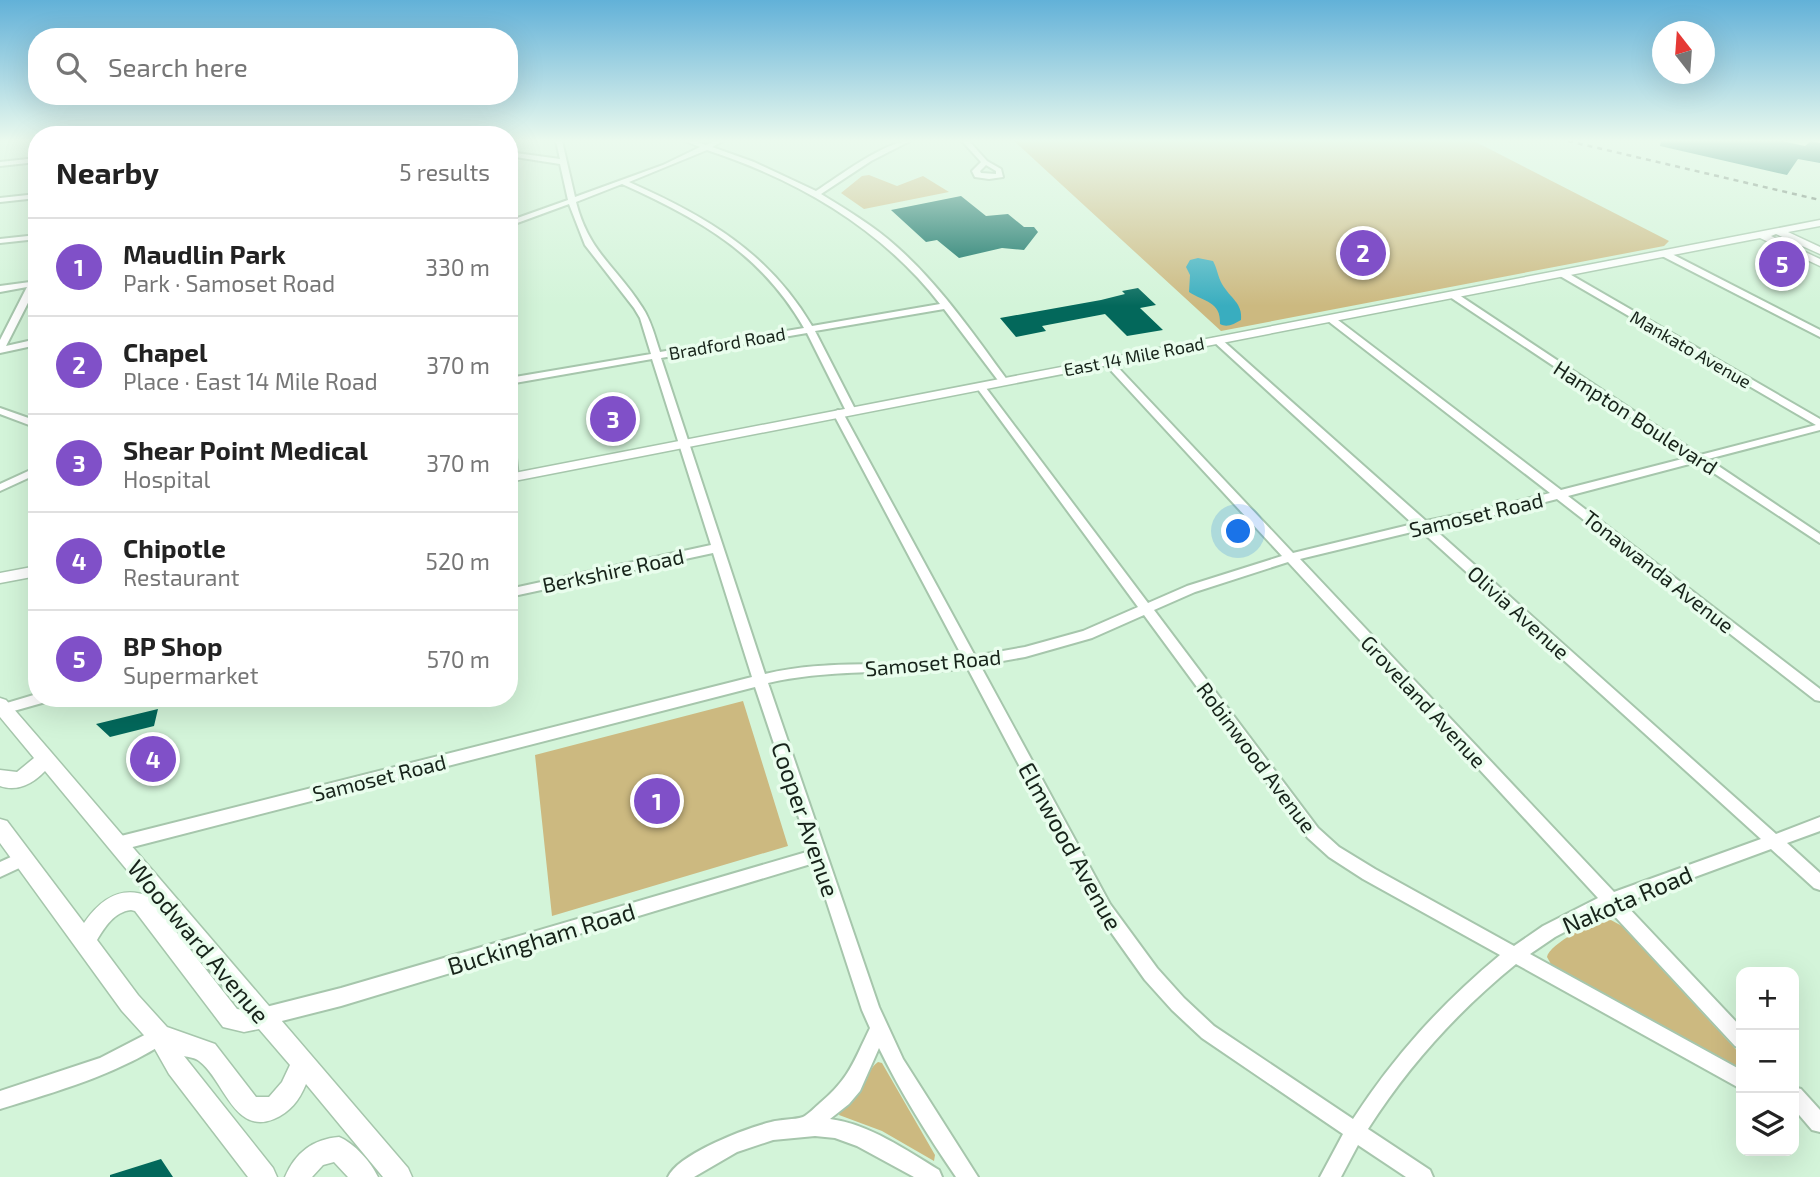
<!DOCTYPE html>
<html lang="en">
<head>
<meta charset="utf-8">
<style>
  body { margin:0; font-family:"Exo 2",sans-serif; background:#f6f6f6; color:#222 }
  .controls { position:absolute; right:21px; bottom:21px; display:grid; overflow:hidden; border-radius:14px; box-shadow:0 7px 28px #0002 }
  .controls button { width:63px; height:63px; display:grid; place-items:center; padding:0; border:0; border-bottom:2px solid #e0e0e0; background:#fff; color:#222; font:35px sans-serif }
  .compass { position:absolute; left:1652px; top:21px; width:63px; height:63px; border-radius:50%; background:#fff; box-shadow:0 7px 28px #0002; rotate:343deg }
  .you { position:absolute; left:1239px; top:532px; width:24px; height:24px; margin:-18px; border:5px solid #fff; border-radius:50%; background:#1a73e8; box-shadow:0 0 0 10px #1a73e833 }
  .badge { display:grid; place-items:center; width:46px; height:46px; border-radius:50%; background:#8050c8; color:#fff; font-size:23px; font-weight:700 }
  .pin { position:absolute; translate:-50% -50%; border:4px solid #fff; box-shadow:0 2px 7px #0006 }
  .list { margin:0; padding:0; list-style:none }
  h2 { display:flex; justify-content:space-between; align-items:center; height:91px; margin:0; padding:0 28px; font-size:30px }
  h2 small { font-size:23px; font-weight:400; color:#767676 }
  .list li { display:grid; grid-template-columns:46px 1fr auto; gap:21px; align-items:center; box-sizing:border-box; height:98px; padding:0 28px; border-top:2px solid #e0e0e0 }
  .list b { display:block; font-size:26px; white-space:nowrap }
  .list p { margin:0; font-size:23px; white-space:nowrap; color:#767676 }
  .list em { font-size:23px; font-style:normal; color:#767676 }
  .icon { flex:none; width:38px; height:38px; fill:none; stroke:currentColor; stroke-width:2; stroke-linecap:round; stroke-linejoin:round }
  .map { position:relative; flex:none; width:1820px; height:1177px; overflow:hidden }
  .search { position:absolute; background:#fff; box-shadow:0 7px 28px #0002; left:28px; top:28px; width:490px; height:77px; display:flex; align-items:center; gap:18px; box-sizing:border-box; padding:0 24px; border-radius:28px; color:#767676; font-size:26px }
  .panel { position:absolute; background:#fff; box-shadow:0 7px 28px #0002; left:28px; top:126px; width:490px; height:581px; border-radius:28px }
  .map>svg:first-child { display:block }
</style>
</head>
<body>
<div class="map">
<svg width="1820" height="1177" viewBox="0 0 1820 1177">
  <rect width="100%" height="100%" fill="#d3f4d9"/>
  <path fill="#ccb980" d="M1014 141H1474L1669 241 1664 246 1221 331Z
    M869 175 897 186 923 176 949 192 864 209 841 193 862 176Z
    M743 701 788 846 552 916 535 755Z
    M1609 919 1622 926 1741 1055V1070L1552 966 1547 957C1549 944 1595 920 1609 919Z
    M878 1062 882 1063 935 1155 934 1161 882 1131 839 1115C842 1104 854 1097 862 1087 868 1079 869 1068 878 1062Z"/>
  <path fill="#39adbf" d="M1198 258 1213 261C1217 268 1218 277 1222 284 1230 298 1243 303 1241 320 1234 324 1227 328 1220 324 1221 301 1204 302 1189 292L1190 275 1186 267 1190 260Z"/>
  <path fill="#03685b" d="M1661 141H1782L1805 146 1811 141 1820 143V163L1798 159 1787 175 1660 146Z
    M961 196 986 216 1008 214 1024 227H1034L1038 232 1024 250 1002 248 959 258 937 240 926 242 891 210Z
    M1360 245 1377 251 1365 261 1348 255Z
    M1138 288 1156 305 1140 308 1163 330 1127 336 1105 314 1042 326 1046 331 1016 337 1000 318 1101 300 1125 294 1122 291Z
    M158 709 154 726 110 737 96 724Z
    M161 1159 173 1177H110V1175Z"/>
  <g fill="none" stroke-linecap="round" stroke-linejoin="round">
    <g stroke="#a6c6ac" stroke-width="4">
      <path id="minor" d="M556 141H562L575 197 663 165 700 147 685 141H695L706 145 714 141H723L712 147 754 162 816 191C838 177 885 141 910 141L871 161 821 194C847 210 874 226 897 247 940 285 974 335 1008 381L1006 383H1000L944 309 815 331 856 411 851 414 846 411 807 333 661 358 765 674C829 658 898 669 963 658L833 413 838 410 843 413 975 656 1025 647 1083 631 1138 607 977 388V384H983L1148 603 1187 586 1282 556 1104 363V359H1110L1293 553 1413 524 1214 342V338H1220L1426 521 1495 507 1550 493 1328 321V317H1334L1561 490 1690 457 1450 297V293H1456L1700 455 1816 425 1560 276V272H1566L1820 419V430L1708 459 1820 534V543L1697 462 1568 496 1820 689V701L1815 700 1557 499 1495 515 1432 527 1776 834 1820 817V831L1787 843 1820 873V890L1814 888 1771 849 1624 903 1741 1027V1049L1735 1046 1608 909 1555 937 1530 954 1741 1070V1089L1516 964C1457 1012 1409 1065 1368 1129L1430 1170 1433 1177H1406L1358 1145 1341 1177H1320L1343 1134 1202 1038 1172 1010 1145 980 1098 914 967 667 951 670C895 672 822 670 768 683L879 1007 903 1059 978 1177H956C928 1136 901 1093 879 1048L860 1091 849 1104 830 1119C869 1124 906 1150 939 1170L942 1177H914L857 1146 835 1138 815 1136 773 1140 737 1152 694 1177H668C678 1154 746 1128 771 1122 781 1119 794 1120 803 1117 809 1114 815 1107 820 1103 849 1079 854 1061 870 1028L862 1010 814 863 341 1006 262 1026 256 1023 253 1017 256 1011 262 1008 341 988 810 851 755 687 117 851 112 849 109 844 112 839 117 837 752 677 713 553 509 597V589L711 545 652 359 509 384V378L651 354 640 318 634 308 585 245 569 204 509 226V221L568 200 560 164 509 156V152L560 159ZM707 150C798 180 881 228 940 304L812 326C768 252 706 216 629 182ZM622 184C698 218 761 253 804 328L660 352C655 337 651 320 642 307 616 266 589 253 576 202ZM1420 530 1761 839 1614 892 1300 559ZM1288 562 1598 898 1543 926 1514 946 1375 869 1339 847 1318 828 1154 610 1195 592ZM1144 615 1308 838 1329 857 1363 879 1500 955C1441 1004 1395 1055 1353 1119L1214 1026 1184 998 1157 968 1110 904 980 665 1025 657 1092 638Z
        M962 141H969L987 161 1001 169 1003 177 989 179 975 177 972 171 981 162ZM986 165 996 171V174L981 173 980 171Z
        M37 158V162L0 166V162Z
        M37 194V198L0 202V198Z
        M37 235V239L0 243V239Z
        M1662 252H1668L1820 330V337L1662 256Z
        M34 274H37V285L6 346 37 339V345L0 353V340L27 287 0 292V286L30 282Z
        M0 408 37 421V428L0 414Z
        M509 436 514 439 518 477 513 480 509 479Z
        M37 467V474L0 491V484Z
        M37 694V698H49L47 702 42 703 3 714 0 713V705Z
        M24 851 30 853 32 858 30 863 0 877V862Z
        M160 1027 166 1030 169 1036 166 1042C115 1075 58 1091 0 1109V1091L100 1058Z
        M1794 1087 1801 1089 1820 1110V1132L1812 1130 1794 1109Z"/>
    </g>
    <g stroke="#a6c6ac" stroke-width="3">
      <path id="major" d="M1820 220V226L1788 232 1820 247V254L1776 234 1771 236 1820 259V266L1760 238 509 482V474Z
        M37 566V576L0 583V573Z
        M0 698 6 700 51 752 408 1168 412 1177H383L306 1084C299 1101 290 1112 274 1119 234 1136 223 1078 199 1061 196 1058 188 1057 184 1056L273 1168 277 1177H248L169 1074 152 1044 122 1011 0 843V819L7 821 84 923C100 900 120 885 148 896L237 1009 243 1010 45 771C33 784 17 792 0 786V770L17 772 34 758 0 717ZM131 910 135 911 223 1027 244 1032 259 1029 290 1065 282 1082 269 1097H256L215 1044 167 1027 138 995 97 940C105 927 114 912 131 910Z
        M339 1137C354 1143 371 1162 378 1177H348L334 1162 323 1165 312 1177H285C295 1153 313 1139 339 1137Z"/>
    </g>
    <use href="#minor" fill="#fff" fill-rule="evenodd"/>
    <use href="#major" fill="#fff" fill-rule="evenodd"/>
    <path stroke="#596c5d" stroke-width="2.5" stroke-dasharray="5 5" stroke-linecap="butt" d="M1568 141 1820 200"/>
  </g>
  <linearGradient id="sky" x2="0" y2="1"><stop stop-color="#62b1d8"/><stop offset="0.46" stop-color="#ebfaee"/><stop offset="1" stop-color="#ebfaee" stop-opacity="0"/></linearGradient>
  <rect width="1820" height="306" fill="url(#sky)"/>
  <g text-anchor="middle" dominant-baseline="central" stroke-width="7" stroke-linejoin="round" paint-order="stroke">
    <g font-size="18" fill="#17231a" stroke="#e9fded">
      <text transform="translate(727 343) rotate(-10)">Bradford Road</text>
      <text transform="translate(1691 349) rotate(30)">Mankato Avenue</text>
      <text transform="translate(1134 356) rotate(-11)">East 14 Mile Road</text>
    </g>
    <g font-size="21" fill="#17231a" stroke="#e9fded">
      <text transform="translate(1636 417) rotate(33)">Hampton Boulevard</text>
      <text transform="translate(1476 514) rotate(-13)">Samoset Road</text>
      <text transform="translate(613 570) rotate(-12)">Berkshire Road</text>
      <text transform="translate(1659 571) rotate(38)">Tonawanda Avenue</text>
      <text transform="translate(1519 612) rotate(42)">Olivia Avenue</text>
      <text transform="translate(933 662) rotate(-5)">Samoset Road</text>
      <text transform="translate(1424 701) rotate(47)">Groveland Avenue</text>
      <text transform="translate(1257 757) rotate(53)">Robinwood Avenue</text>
      <text transform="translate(379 777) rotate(-14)">Samoset Road</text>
    </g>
    <g font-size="24" fill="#17231a" stroke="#e9fded">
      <text transform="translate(806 819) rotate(71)">Cooper Avenue</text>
      <text transform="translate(1071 846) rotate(61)">Elmwood Avenue</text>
      <text transform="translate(1627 899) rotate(-23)">Nakota Road</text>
      <text transform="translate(541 938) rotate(-17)">Buckingham Road</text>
      <text transform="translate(199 941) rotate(50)">Woodward Avenue</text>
    </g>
  </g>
</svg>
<div class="controls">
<button>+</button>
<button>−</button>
<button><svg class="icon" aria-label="layers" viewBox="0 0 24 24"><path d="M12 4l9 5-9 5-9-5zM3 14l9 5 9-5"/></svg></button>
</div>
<svg class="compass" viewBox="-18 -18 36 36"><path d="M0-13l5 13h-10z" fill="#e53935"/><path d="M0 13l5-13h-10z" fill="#767676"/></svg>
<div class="you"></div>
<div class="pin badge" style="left:657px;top:801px">1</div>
<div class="pin badge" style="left:1363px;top:253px">2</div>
<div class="pin badge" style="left:613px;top:419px">3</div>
<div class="pin badge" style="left:153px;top:759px">4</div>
<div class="pin badge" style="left:1782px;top:264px">5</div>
<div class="search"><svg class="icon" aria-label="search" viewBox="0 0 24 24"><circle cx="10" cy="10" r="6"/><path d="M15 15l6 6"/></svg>Search here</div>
<section class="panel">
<h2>Nearby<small>5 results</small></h2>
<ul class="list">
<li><span class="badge">1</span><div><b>Maudlin Park</b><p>Park · Samoset Road</p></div><em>330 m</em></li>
<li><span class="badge">2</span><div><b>Chapel</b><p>Place · East 14 Mile Road</p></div><em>370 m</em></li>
<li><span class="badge">3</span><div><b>Shear Point Medical</b><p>Hospital</p></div><em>370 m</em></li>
<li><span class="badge">4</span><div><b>Chipotle</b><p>Restaurant</p></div><em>520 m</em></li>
<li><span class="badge">5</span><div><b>BP Shop</b><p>Supermarket</p></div><em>570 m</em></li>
</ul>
</section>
</div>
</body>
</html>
